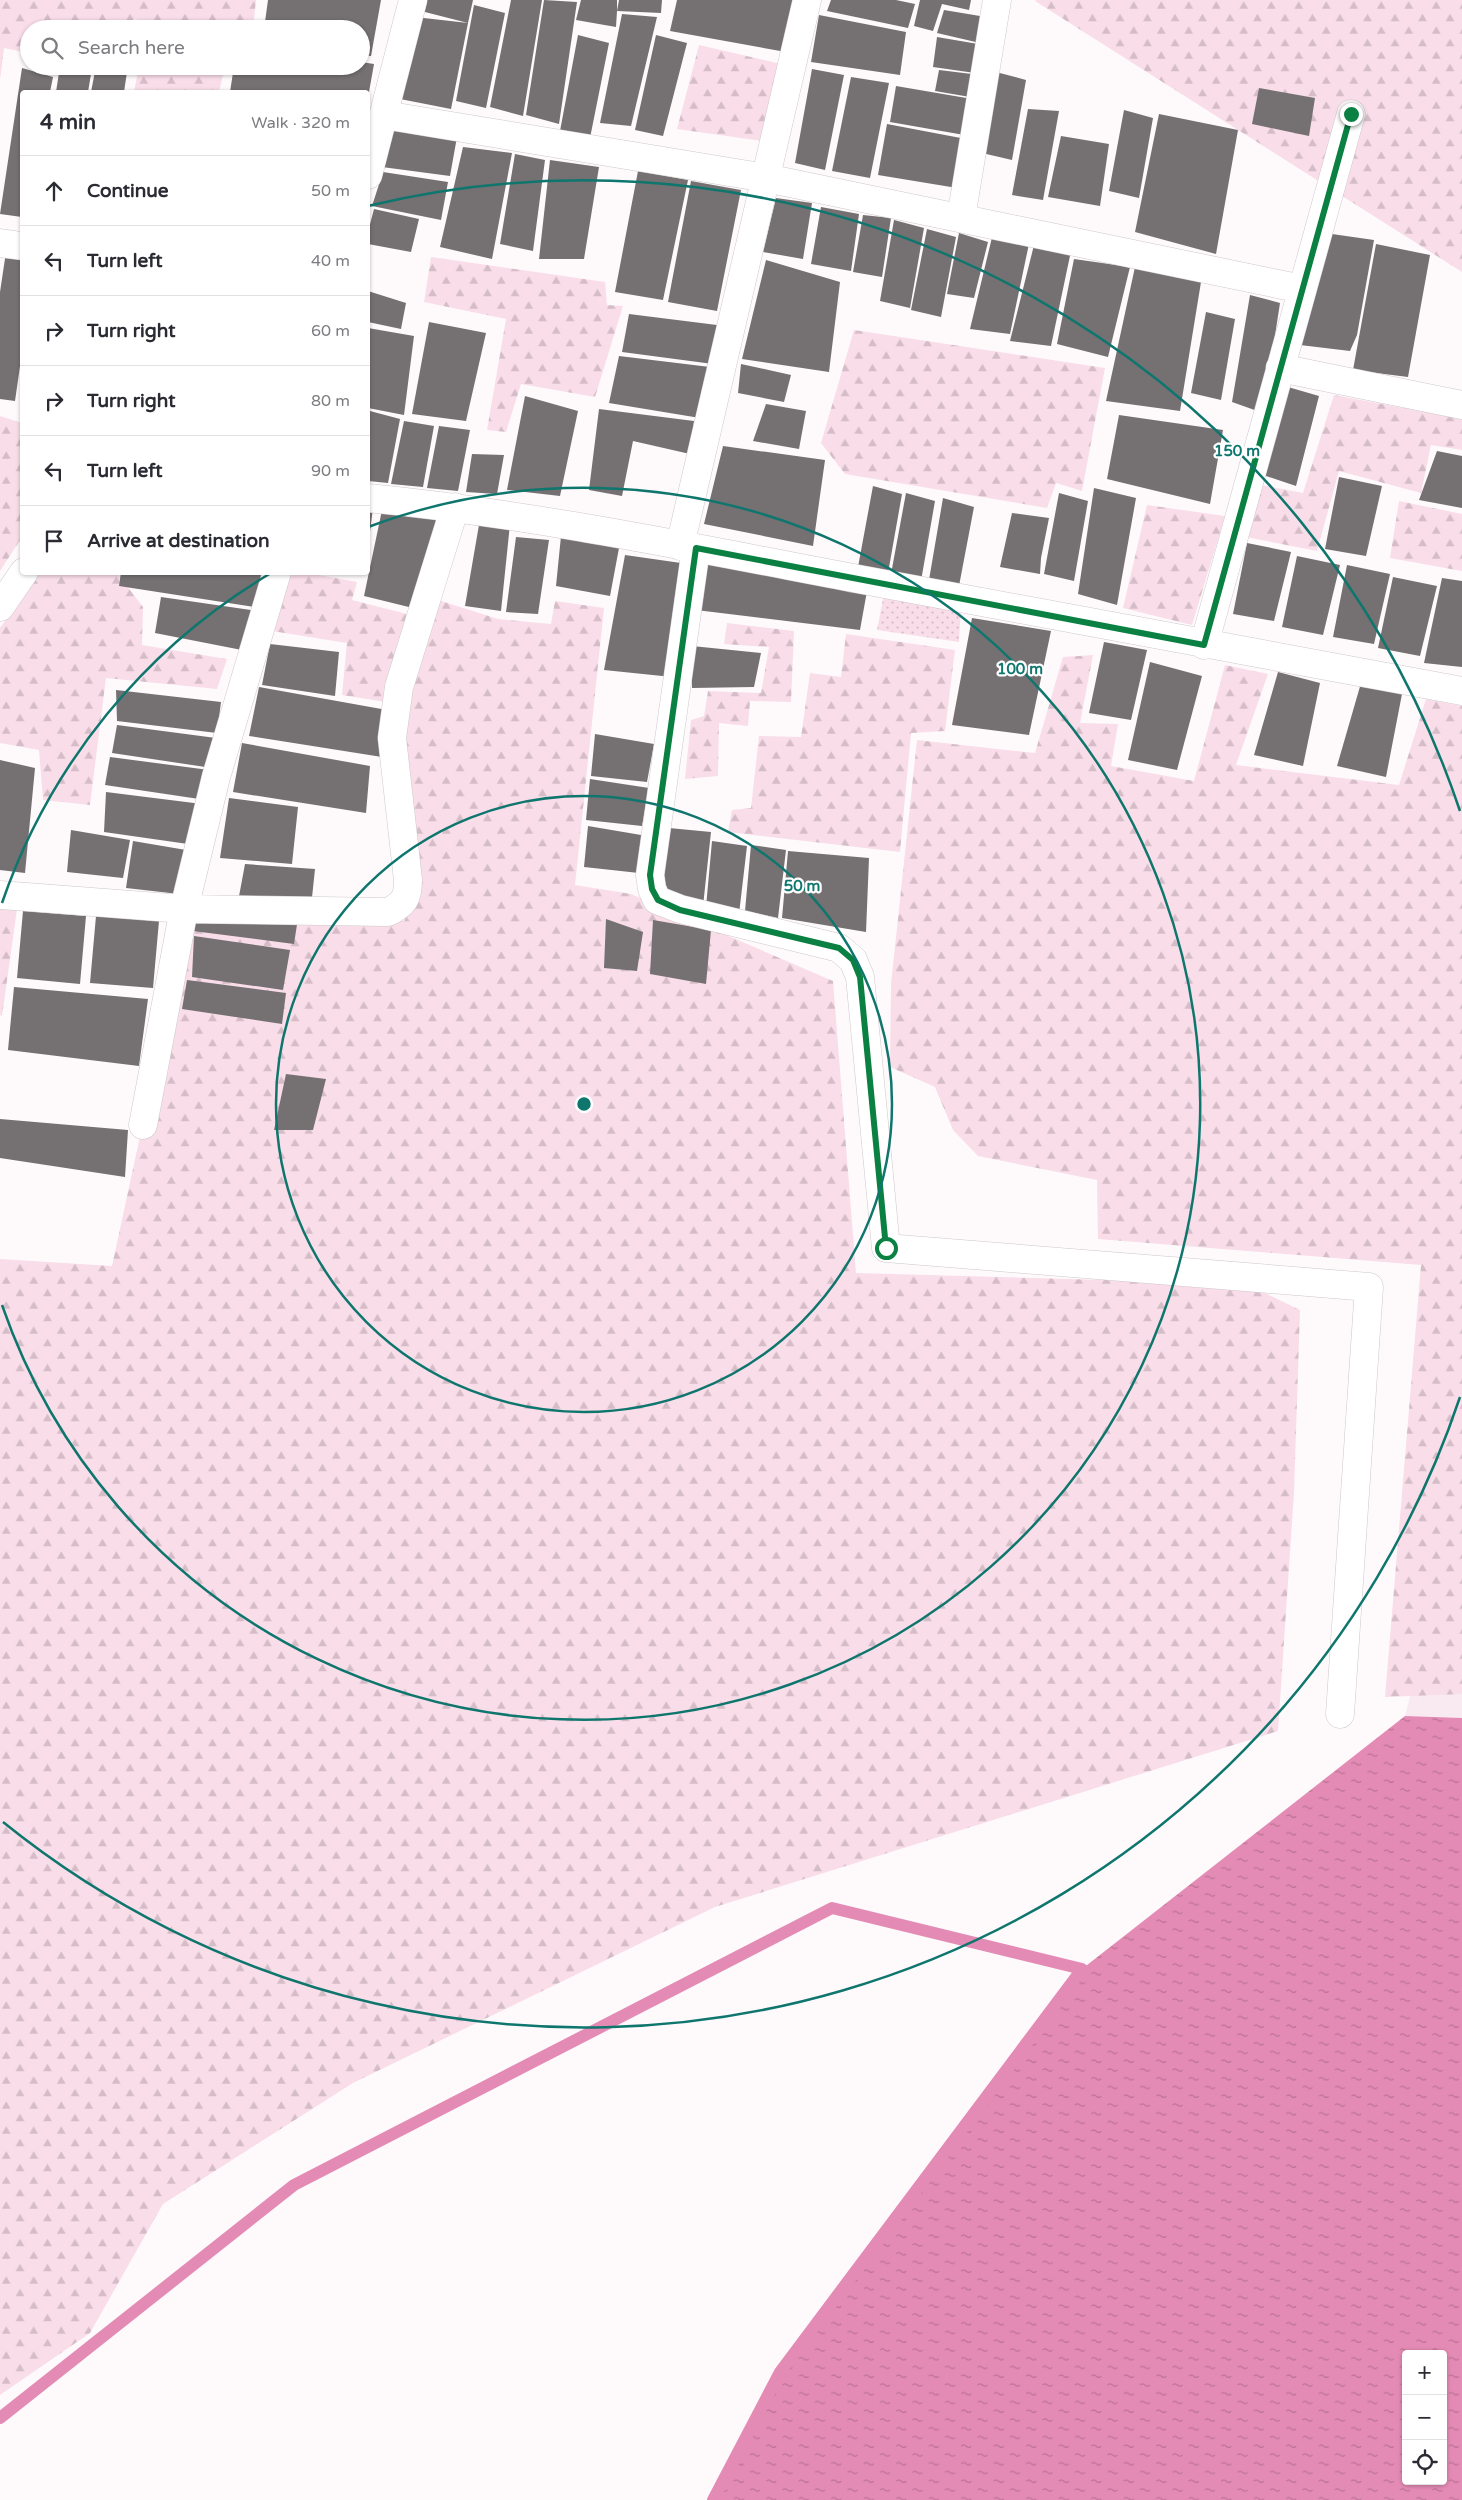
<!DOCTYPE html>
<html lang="en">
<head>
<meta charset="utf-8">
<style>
  body { margin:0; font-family:"Varela Round",sans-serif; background:#f2f2f3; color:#2b2b33 }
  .controls { position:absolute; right:15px; bottom:15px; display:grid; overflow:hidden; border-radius:5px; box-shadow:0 1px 4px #0004 }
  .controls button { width:45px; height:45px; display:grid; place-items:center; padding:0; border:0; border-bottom:1px solid #e1e1e2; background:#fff; color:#2b2b33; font:25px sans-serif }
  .stop { position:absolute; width:15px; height:15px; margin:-11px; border:4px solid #0b8043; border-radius:50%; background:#fff }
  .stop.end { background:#0b8043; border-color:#fff; box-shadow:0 1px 5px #0008 }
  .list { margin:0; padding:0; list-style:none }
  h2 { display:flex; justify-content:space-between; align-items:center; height:65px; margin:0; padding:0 20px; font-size:21px }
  h2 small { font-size:16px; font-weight:400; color:#7c7c81 }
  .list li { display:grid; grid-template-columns:32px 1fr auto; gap:15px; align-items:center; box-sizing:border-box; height:70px; padding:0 20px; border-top:1px solid #e1e1e2 }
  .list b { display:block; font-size:19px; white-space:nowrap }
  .list em { font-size:16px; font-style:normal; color:#7c7c81 }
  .icon { flex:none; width:28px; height:28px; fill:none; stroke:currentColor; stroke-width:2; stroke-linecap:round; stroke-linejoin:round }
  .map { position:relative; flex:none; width:1462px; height:2500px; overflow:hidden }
  .search { position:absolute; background:#fff; box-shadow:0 1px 4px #0004; left:20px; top:20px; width:350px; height:55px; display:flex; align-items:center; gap:12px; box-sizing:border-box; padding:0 18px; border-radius:28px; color:#7c7c81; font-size:19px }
  .panel { position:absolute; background:#fff; box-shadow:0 1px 4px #0004; left:20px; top:90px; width:350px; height:485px; border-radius:5px }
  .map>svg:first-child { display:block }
</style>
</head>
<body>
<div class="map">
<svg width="1462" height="2500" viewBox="0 0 1462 2500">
  <defs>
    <pattern id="grass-dots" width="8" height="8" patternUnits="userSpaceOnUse" patternTransform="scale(1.25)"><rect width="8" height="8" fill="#f9dde9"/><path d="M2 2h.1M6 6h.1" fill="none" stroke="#d5bdc8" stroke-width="1.8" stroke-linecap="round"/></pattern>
    <pattern id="forest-firs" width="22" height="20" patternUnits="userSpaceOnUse" patternTransform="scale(1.25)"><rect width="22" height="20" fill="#f9dde9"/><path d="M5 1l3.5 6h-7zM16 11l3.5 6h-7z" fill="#d5bdc8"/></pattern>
    <pattern id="water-ripples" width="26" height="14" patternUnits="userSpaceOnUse" patternTransform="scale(1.25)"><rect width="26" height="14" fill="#e48bb5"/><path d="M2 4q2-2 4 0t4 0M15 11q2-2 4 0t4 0" fill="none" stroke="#b97193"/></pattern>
  </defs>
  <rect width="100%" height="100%" fill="#fefafc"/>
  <path fill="#f8eaf0" d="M1462 1492V1718L1405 1716Z"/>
  <path fill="url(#grass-dots)" d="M884 594 961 607 959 642 877 630Z"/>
  <path fill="url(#forest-firs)" d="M0 0H256L253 29H192L134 19 131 29H29V53L4 48 0 80Z
    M1036 0H1462V272L1035 1Z
    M699 45 781 64 762 141 677 129Z
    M139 66H225L219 92H134Z
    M431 257 605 282 607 305 623 306 595 397 521 384 506 432 487 430 506 319 424 302Z
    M854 330 1105 368 1082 491 1056 483 1047 508 845 474 821 443Z
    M1334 395 1462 419V450L1431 445 1421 493 1339 471 1317 551 1241 536 1256 484 1303 493Z
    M0 416 22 423V537L0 571Z
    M1399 501 1462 514V571L1390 558Z
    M1147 505 1225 516 1192 625 1123 608Z
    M38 573H117L143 607 142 645 227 659 217 689 106 678 90 805 43 800 39 750 0 743V628Z
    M286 573H308L357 582 352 600 411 615 386 702 342 695 347 643 272 631Z
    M435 599 498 619 551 624 555 601 604 608 575 885 631 894 833 981 856 1273 1246 1284 1300 1310 1294 1493 1278 1731 715 1907 353 2083 163 2204 90 2333 0 2395V1259L112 1266 188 914 404 921 419 892 402 746 406 697Z
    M727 623 794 631 791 702 750 701 748 726 719 723 718 776 685 779 691 720 704 716 708 691 761 693 769 647 724 644Z
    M846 634 955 650 945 731 911 733 900 852 728 832 732 810 751 808 759 736 801 737 810 673 841 677Z
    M1093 655 1080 723 1118 724 1111 766 1194 781 1225 665 1268 674 1236 765 1399 785 1426 699 1462 706V1694L1385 1697 1421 1265 1098 1239 1097 1180 978 1156 953 1130 935 1087 890 1067 891 984 917 740 1035 753 1063 657Z
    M0 909H17L2 1016 0 1015Z"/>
  <path fill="url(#water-ripples)" fill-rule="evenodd" d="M1405 1716 1462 1718V2500H713L780 2372 1082 1969ZM1406 2354H1443V2481H1406Z"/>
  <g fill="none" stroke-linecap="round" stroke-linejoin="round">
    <path stroke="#e48bb5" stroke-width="12" d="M0 2418 294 2185 832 1908 1082 1969 780 2372 713 2500"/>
  </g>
  <path fill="#757072" d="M268 0H381L371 56 361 55V29H264Z
    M423 0H473L468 23 421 11Z
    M511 0H542L523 116 490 107Z
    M544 0 577 2 559 124 526 115Z
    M581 0H617V11L619 0H662L661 13 617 11 616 27 576 20Z
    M677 0H795L786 52 670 31Z
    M831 0H896L915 4 908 28 827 11Z
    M920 0H971L969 10 942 4 933 31 914 26Z
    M474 5 505 13 486 108 456 101Z
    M944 10 986 17 980 43 937 33Z
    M622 14 657 17 631 126 600 123Z
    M819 15 906 32 900 75 811 62Z
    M415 17 468 23 451 109 395 98Z
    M578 35 609 43 590 138 560 131Z
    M656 35 687 43 663 136 635 130Z
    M937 37 978 44 975 73 933 67Z
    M361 62 374 64 369 92H230L234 66H361Z
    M60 66 92 68 88 92H56Z
    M96 66 127 72 124 92H91Z
    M22 68 53 77 50 92H22V217L0 214Z
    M812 69 844 75 825 170 795 163Z
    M939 70 980 75 976 98 935 91Z
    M996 72 1026 80 1012 160 982 153Z
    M851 77 889 83 870 178 832 171Z
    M896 86 978 100 970 136 890 122Z
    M1259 88 1315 98 1309 136 1252 124Z
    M1028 109 1059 111 1043 200 1012 195Z
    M1124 110 1153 118 1139 198 1109 191Z
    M1159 114 1238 130 1216 254 1135 232Z
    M887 124 966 139 957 188 878 175Z
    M391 130 457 137 450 176 382 167Z
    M1061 136 1109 144 1100 206 1048 197Z
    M463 147 512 153 492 259 440 247Z
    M515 154 545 160 533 251 500 244Z
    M550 160 599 167 584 259H539Z
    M638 171 688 180 663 300 615 292Z
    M383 172 448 182 441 220 372 206Z
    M691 181 741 190 717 311 668 302Z
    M776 198 812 203 803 259 763 252Z
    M821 207 859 214 851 271 811 264Z
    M374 209 419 219 411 252 368 244V232Z
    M863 215 891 218 882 277 853 272Z
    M894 220 924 228 910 308 880 301Z
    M927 229 956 237 941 317 911 310Z
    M994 229 1030 239 1010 334 970 329Z
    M959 233 988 242 974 298 947 294Z
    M1325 233 1374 240 1357 335 1350 351 1300 345Z
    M1035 241 1071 251 1051 346 1010 341Z
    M1376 244 1430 255 1408 377 1353 370Z
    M6 252 22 256V352L15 401 0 399V292Z
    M1074 259 1130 267 1108 357 1057 344Z
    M766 260 840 282 829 372 742 359Z
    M1135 267 1201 282 1180 411 1106 401Z
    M368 291 406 303 401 329 368 322Z
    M1250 295 1280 303 1263 413 1232 402Z
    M1206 312 1235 319 1221 400 1191 393Z
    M629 314 717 325 713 364 622 352Z
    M429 322 486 333 466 421 412 414Z
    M368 328 414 336 404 415 368 408Z
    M619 356 710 367 700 418 609 403Z
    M741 364 791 375 784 402 738 393Z
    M1281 385 1319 396 1296 486 1257 473Z
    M525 396 578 411 560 496 507 490Z
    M766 404 806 411 799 449 753 441Z
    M599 409 694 421 690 454 633 441 622 496 589 490Z
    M370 411 400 419 388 483 368 481Z
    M1119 415 1223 430 1210 504 1107 479Z
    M404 421 434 426 423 487 391 484Z
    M439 426 470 430 458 491 427 488Z
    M723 446 825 460 813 546 704 524Z
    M1437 451 1462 456V508L1419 500Z
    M472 454 504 455 497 494 466 492Z
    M1339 477 1382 486 1366 556 1325 549Z
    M873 486 902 494 888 573 858 567Z
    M1094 488 1136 498 1117 605 1078 594Z
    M906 493 935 501 921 581 891 574Z
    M1059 493 1088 501 1074 581 1044 574Z
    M943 498 974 507 959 586 929 580Z
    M368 507 373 508 369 539H368Z
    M382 510 437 517 417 609 364 596Z
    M1012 513 1049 518 1041 558 1040 574 1000 567Z
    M480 519 510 524 501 611 465 606Z
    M561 536 619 548 610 596 556 586Z
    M516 537 549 540 538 614 506 612Z
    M1247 543 1291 552 1274 621 1233 614Z
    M625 555 688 564 672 677 604 670Z
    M1297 556 1340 565 1323 635 1282 627Z
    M705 561 867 591 860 630 696 610Z
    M1347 565 1390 574 1374 644 1333 637Z
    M121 572H256L268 575 261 608 119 586Z
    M1393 577 1437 586 1420 656 1378 648Z
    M1442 578 1462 581V667L1424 663Z
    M161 597 257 611 247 651 155 633Z
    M972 618 1051 631 1029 735 952 725Z
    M1104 642 1147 650 1131 720 1089 713Z
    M270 644 339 652 335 696 262 685Z
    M692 646 761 653 754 687 692 688Z
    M1150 662 1202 676 1177 770 1128 760Z
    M1278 672 1320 683 1303 766 1254 755Z
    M1361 683 1402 694 1386 777 1337 766Z
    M259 687 387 710 382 757 249 736Z
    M116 690 221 702 217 733 117 721Z
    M117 725 216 738 212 768 112 753Z
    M595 734 654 744 647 782 591 776Z
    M242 743 370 766 366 813 233 792Z
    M110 757 209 770 206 800 105 785Z
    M0 760 35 768 25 873 0 870Z
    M590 779 649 788 642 826 586 820Z
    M106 792 202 804 195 845 104 832Z
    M229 798 298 807 292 864 220 858Z
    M588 826 647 836 639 873 584 867Z
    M669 828 711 832 703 906 662 894Z
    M71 830 130 840 123 878 67 872Z
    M133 841 192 851 179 894 126 888Z
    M712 841 747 846 739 914 706 907Z
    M751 845 786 850 778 918 745 911Z
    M788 851 869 858 866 932 782 918Z
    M245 864 315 869 311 907H237Z
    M23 911 86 916 80 984 17 978Z
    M96 916 159 921 153 988 90 983Z
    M196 916 298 918 294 944 193 931Z
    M606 919 643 932 637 971 604 968Z
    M653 920 711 930 706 984 650 974Z
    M194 936 290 950 283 990 192 977Z
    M187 980 286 993 282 1024 182 1009Z
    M14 987 148 999 139 1066 8 1050Z
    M286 1074 326 1079 313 1130H274Z
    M0 1119 128 1130 125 1177 0 1158Z"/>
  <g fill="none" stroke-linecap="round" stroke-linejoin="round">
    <g stroke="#cec8ca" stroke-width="29">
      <path id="minor" d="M384 115 766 178 1302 289
        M368 175 413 0
        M961 218 997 0
        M0 243 22 246
        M1280 368 1462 405
        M368 498C532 514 695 548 858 579 1059 617 1260 655 1462 691
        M680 546 807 0
        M696 548 650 875 652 889 657 900 680 909 839 948 853 960 860 977 886 1248 1369 1287 1340 1714
        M0 607 24 572
        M1204 645 1351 114
        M0 895 184 909 388 912C404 904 408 898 408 880L392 738 399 687 455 507
        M143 1125 184 909 216 777 277 572"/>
    </g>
    <use href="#minor" stroke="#fff" stroke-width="28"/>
  </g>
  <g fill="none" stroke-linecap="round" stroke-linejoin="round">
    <path stroke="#0b8043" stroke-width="6" d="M886 1248 860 977 853 960 839 948 680 910 658 900 652 889 650 875 696 548 1204 645 1351 114"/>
  </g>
  <g fill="none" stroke="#0f766e" stroke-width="2.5">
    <circle cx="584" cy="1104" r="308"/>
    <path d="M2 903A616 616 0 0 1 271 573M368 527A616 616 0 1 1 2 1305"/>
    <path d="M1460 1397A924 924 0 0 1 3 1822M368 206A924 924 0 0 1 1460 811"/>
  </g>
  <circle cx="584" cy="1104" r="8" fill="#0f766e" stroke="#fff" stroke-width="2.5"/>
  <g font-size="15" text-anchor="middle" font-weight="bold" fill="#0f766e" stroke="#fff" stroke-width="4.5" stroke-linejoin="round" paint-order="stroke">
    <text x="1237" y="456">150 m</text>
    <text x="1020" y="674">100 m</text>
    <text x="802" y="891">50 m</text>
  </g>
</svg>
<div class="controls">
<button>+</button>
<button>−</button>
<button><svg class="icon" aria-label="locate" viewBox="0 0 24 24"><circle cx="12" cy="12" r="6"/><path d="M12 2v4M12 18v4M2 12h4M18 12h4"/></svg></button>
</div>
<div class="stop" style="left:886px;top:1248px"></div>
<div class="stop end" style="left:1351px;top:114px"></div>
<div class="search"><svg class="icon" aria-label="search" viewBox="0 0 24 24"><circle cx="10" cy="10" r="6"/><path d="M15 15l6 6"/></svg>Search here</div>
<section class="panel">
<h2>4 min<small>Walk · 320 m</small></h2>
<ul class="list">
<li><svg class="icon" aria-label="ahead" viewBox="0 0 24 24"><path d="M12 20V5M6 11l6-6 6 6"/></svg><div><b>Continue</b></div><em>50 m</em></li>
<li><svg class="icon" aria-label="left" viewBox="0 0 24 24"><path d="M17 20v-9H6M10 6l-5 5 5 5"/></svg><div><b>Turn left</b></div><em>40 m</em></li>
<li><svg class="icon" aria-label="right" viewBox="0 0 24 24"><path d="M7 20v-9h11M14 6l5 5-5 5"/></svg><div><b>Turn right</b></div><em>60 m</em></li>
<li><svg class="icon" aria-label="right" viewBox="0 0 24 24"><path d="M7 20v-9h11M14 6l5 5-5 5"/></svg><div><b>Turn right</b></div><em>80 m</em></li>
<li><svg class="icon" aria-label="left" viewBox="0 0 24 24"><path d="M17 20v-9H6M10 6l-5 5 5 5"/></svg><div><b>Turn left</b></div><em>90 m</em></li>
<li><svg class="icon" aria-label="arrive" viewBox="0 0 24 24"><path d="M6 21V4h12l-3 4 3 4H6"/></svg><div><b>Arrive at destination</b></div></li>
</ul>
</section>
</div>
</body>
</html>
